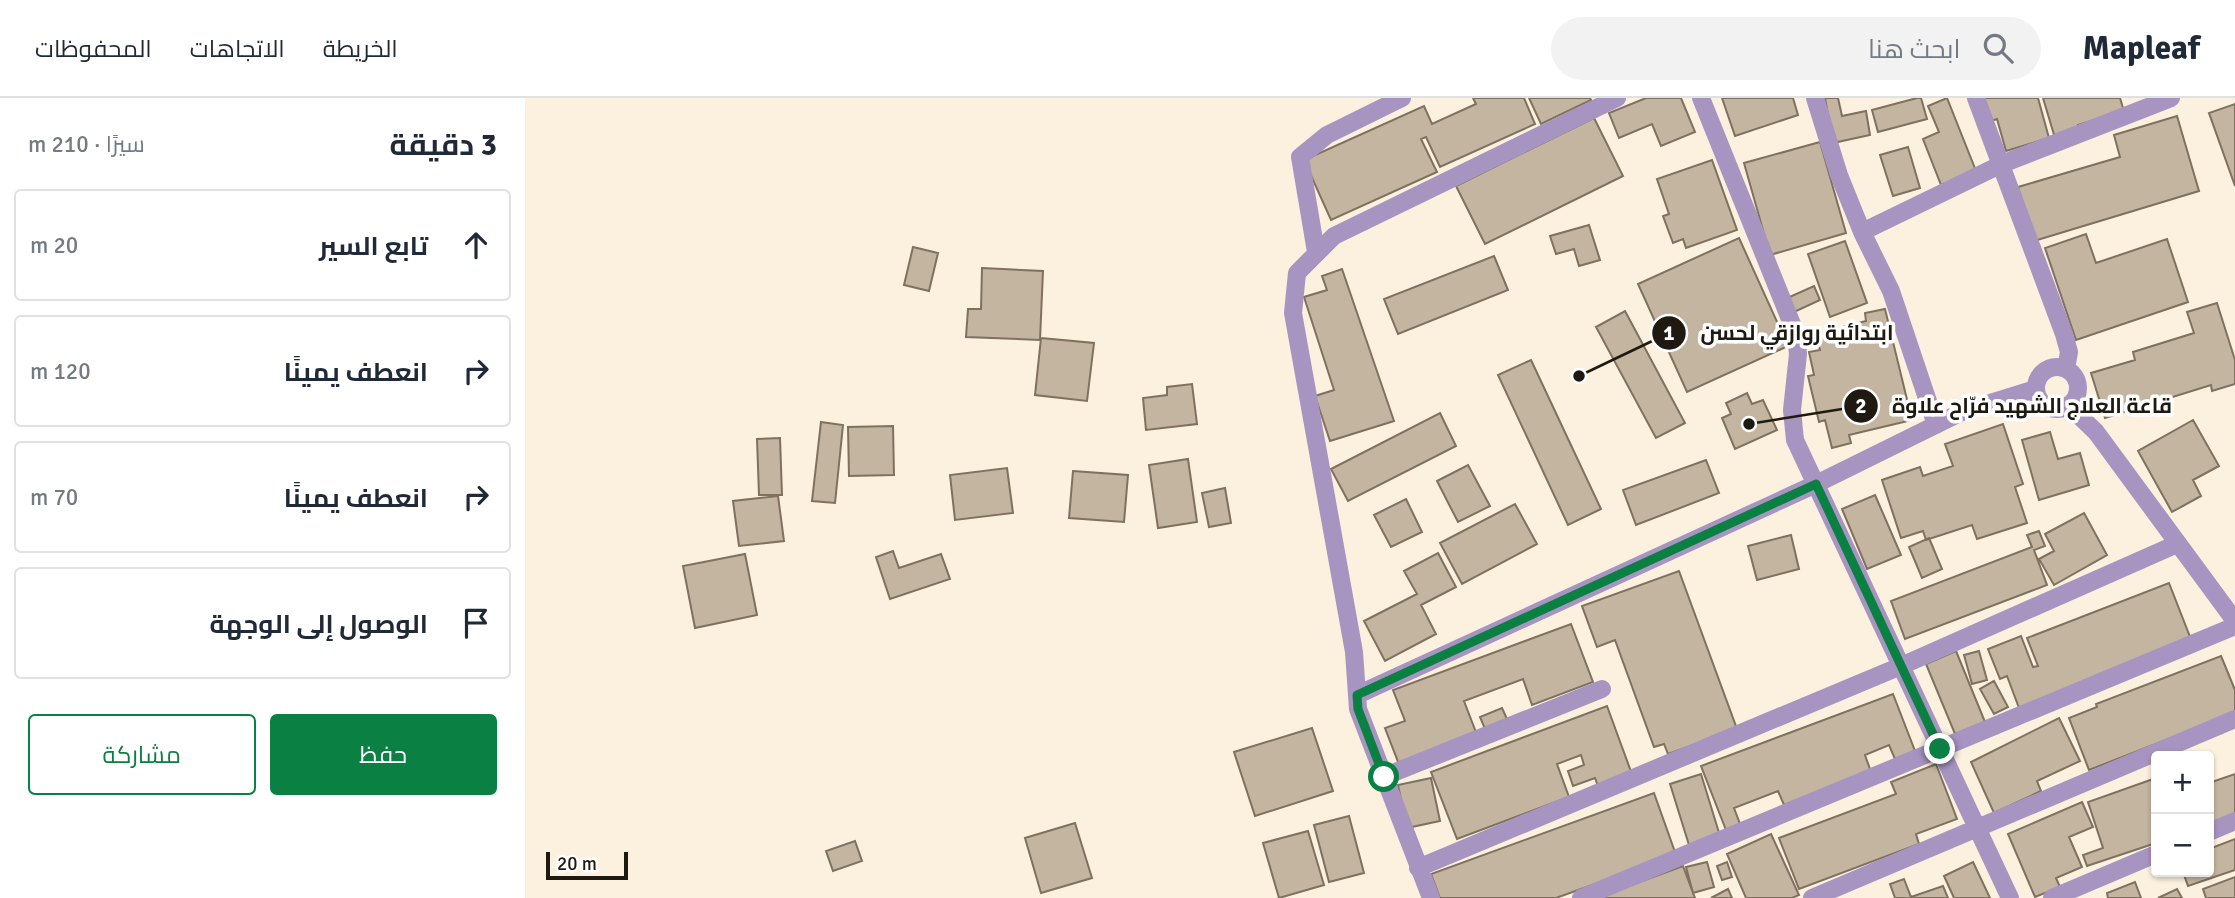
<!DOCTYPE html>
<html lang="ar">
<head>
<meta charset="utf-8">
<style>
  body { margin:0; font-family:Signika,Cairo,sans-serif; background:#f2f2f3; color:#1f2937; direction:rtl }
  .controls { position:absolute; right:21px; bottom:21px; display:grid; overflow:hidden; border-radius:7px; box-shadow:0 2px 5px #0004 }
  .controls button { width:63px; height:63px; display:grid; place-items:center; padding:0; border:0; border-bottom:2px solid #e0e1e3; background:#fff; color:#1f2937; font:35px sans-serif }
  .scale { position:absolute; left:21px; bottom:18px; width:82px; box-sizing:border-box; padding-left:7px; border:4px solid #1e1911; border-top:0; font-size:19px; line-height:24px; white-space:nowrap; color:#1e1911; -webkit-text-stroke:5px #fff; paint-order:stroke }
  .stop { position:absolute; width:21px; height:21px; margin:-16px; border:5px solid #0b8043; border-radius:50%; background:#fff }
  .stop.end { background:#0b8043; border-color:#fff; box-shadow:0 2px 7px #0008 }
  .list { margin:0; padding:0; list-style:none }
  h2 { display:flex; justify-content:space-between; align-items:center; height:91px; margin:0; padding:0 28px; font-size:30px }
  h2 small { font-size:23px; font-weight:400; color:#747a83 }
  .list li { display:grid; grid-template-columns:46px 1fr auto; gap:21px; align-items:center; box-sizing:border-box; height:112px; margin:0 14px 14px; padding:0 14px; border:2px solid #e0e1e3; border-radius:7px }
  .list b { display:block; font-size:26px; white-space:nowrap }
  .list em { font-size:23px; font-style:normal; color:#747a83 }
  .actions { display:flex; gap:14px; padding:21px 28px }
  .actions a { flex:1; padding:16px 0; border:2px solid #0b8043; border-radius:7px; text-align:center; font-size:24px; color:#0b8043 }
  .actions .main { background:#0b8043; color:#fff }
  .icon { flex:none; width:38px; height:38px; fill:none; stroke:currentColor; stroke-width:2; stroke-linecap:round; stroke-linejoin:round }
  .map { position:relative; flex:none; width:1710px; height:800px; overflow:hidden; direction:ltr }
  header { display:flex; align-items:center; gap:42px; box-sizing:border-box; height:98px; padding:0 35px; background:#fff; border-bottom:2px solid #e0e1e3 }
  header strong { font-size:33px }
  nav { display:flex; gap:38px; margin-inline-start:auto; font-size:24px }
  .search { width:490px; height:63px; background:#f2f2f3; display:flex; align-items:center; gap:18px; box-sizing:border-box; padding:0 24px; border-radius:38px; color:#747a83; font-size:26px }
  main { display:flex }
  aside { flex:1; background:#fff }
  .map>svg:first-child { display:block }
</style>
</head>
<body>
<header>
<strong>Mapleaf</strong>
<div class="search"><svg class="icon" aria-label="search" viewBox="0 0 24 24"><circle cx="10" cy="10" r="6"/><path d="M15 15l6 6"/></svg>ابحث هنا</div>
<nav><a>الخريطة</a><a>الاتجاهات</a><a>المحفوظات</a></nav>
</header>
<main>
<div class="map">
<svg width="1710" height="800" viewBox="0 0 1710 800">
  <rect width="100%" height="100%" fill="#fcf0df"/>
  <path fill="#c4b5a0" stroke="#7f715e" stroke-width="2" d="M948 0H999L1010 26 915 69 901 39 896 41 912 74 806 122 779 62 899 8 907 26 951 6Z
    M1004 0H1065L1066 2 1016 26Z
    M1121 0H1156L1170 34 1136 48 1127 26 1094 40 1084 15Z
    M1197 0H1268L1273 17 1210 38Z
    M1300 0H1313L1317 18 1341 13 1345 37 1308 45Z
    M1392 0H1396L1402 21 1353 34 1347 12Z
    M1422 0 1451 73 1416 87 1398 41 1414 34 1403 8Z
    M1459 0H1513L1524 40 1481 53 1472 21 1466 23Z
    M1518 0H1595L1599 13 1553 27 1555 33 1530 40Z
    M1710 6V88L1684 15Z
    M1652 18 1674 93 1509 143 1493 89 1595 59 1589 37Z
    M1069 20 1098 78 960 146 931 88Z
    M1295 44 1321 135 1245 157 1219 65Z
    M1383 49 1395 90 1368 98 1355 57Z
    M1187 62 1212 132 1161 150 1158 141 1148 145 1138 118 1144 116 1132 81Z
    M1064 127 1075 162 1054 168 1049 151 1031 156 1025 138Z
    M1561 136 1571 165 1642 141 1663 204 1551 242 1520 150Z
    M1214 140 1263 248 1162 294 1113 186Z
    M1320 143 1342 205 1305 219 1283 156Z
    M388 149 413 155 404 193 379 187Z
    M969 158 983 192 873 236 859 201Z
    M457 170 518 173 515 242 441 239 443 211H456Z
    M817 171 869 323 805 343 790 298 809 292 779 199 802 192 797 178Z
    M1289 188 1295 202 1267 215 1260 201Z
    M1692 205 1710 262V286L1687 293 1686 287 1580 320 1566 275 1610 262 1608 254 1669 235 1662 214Z
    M1360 211 1387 322 1324 337 1326 345 1307 350 1300 322 1294 324 1283 278 1289 277 1284 254 1295 252 1291 236 1341 223 1340 215Z
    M1100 213 1160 325 1131 340 1071 229Z
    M516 240 569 245 562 303 510 297Z
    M1006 262 1076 411 1043 427 973 277Z
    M667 286 672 326 621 332 618 300 642 297V289Z
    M1222 295 1227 306 1238 302 1252 332 1210 351 1197 320 1206 316 1201 305Z
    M915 315 931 348 823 403 806 371Z
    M1668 322 1694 368 1668 382 1676 398 1647 414 1613 353Z
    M296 324 318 327 310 405 287 403Z
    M1478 326 1498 386 1490 389 1502 425 1452 441 1447 427 1401 442 1398 433 1376 440 1357 382 1395 369 1398 378 1428 368 1420 346Z
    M368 328 369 377 324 378 323 329Z
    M1525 334 1533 361 1555 355 1564 387 1514 402 1497 342Z
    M255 340 257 397H234L232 341Z
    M663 361 672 424 633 430 624 367Z
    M1181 362 1194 395 1111 427 1098 392Z
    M943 367 965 408 933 424 912 383Z
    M482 370 488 415 430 422 425 377Z
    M548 373 603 377 599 424 544 420Z
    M700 390 706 425 684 429 677 395Z
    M1350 397 1376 457 1342 471 1317 411Z
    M253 398 259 443 214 448 208 403Z
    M881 401 897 434 866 449 849 417Z
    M990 406 1012 446 937 486 915 445Z
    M1559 415 1582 457 1529 487 1514 461 1529 453 1520 436Z
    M1514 433 1520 448 1509 452 1522 487 1380 541 1366 503 1507 449 1502 437Z
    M1266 437 1274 471 1232 482 1223 448Z
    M1404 440 1417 471 1397 480 1384 449Z
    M368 453 374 470 416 456 425 481 365 501 351 459Z
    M913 455 931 489 896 507 911 536 860 563 839 523 892 496 879 473Z
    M220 456 232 517 170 530 158 468Z
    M1154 473 1212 631 1143 656 1139 646 1129 649 1090 542 1072 549 1057 508Z
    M1644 485 1667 544 1494 610 1482 578 1475 581 1463 551 1496 538 1508 569 1513 568 1502 540Z
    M1046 526 1068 584 1007 607 998 581 939 603 952 637 875 669 860 630 880 623 868 592Z
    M1431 553 1460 624 1430 636 1401 566Z
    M1454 553 1462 582 1447 586 1439 557Z
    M1696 558 1710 592V615L1564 672 1544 620 1572 609 1571 606Z
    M1469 583 1483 609 1469 616 1455 591Z
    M1368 596 1390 653 1370 661 1364 647 1340 657 1346 674 1259 707 1253 693 1209 710 1215 726 1201 732 1176 668Z
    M1082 608 1108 679 1074 691 1070 680 1048 688 1043 673 1059 667 1056 657 1032 666 1044 699 932 741 906 674Z
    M977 610 982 621 960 631 955 619Z
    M1534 620 1555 663 1512 683 1516 693 1469 715 1446 664Z
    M787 630 808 693 730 718 709 654Z
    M1411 666 1432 721 1391 736 1394 746 1274 791 1254 740 1371 696 1366 684Z
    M1176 676 1195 738 1164 747 1145 686Z
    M1710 676V719L1684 728V685Z
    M906 680 915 723 882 730 873 687Z
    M1631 680V745L1562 768 1558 757 1578 750 1563 704Z
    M1129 695 1151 757 1031 800H915L906 776Z
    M1557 704 1568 729 1544 739 1557 769 1531 780 1535 789 1510 799 1483 736Z
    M824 718 839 775 804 784 789 727Z
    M550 725 567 780 516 795 500 740Z
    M783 733 799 787 754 800 738 745Z
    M1246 736 1274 797 1267 800H1221L1202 756Z
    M1710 741V772L1663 788 1658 774H1684V751Z
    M330 743 337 763 308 773 301 753Z
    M1182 764 1189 789 1168 795 1161 769Z
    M1202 764 1207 779 1197 782 1192 768Z
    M1448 764 1465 800H1429L1419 778Z
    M1158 768 1170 800H1071Z
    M1710 779V800H1681L1678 791Z
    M1379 781 1386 799 1418 788 1423 800H1370L1365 786Z
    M1610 784 1616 800H1583L1582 795Z
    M1203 791 1207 800H1186Z
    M1652 791 1657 800H1633Z"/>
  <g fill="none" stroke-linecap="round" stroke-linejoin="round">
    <path stroke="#a894c1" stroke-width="18" d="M1176 0 1271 236 1273 256 1267 312 1270 342 1485 800
      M1290 0 1314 77 1337 134 1366 193 1411 327
      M1451 0 1539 236 1544 254 1541 271
      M1337 134 1477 66 1646 0
      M791 154 775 59 802 37 877 0
      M1511 290a21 21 0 1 1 42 0a21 21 0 1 1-42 0Z
      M1543 307 1571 334 1710 523
      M832 597 1291 386 1439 313 1510 291
      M858 679 1077 591
      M1684 734 1710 723
      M893 770 1376 568 1652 446
      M906 800 833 611 829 554 768 215 772 175 809 138 1092 0
      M1056 800 1710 528
      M1287 800 1710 621
      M1527 800 1631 756"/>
  </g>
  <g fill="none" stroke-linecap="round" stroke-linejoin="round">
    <path stroke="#0b8043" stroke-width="9" d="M859 679 833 611 832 597 1291 386 1415 651"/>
  </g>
  <path fill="none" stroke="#1e1911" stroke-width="2.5" d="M1054 278L1144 235M1224 326L1336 308"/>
  <g fill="#1e1911" stroke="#fff" stroke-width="2.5">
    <circle cx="1054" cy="278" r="7"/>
    <circle cx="1224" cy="326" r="7"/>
    <circle cx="1144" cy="235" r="18"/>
    <circle cx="1336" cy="308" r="18"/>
  </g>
  <g font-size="21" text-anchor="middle" font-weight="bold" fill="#fff">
    <text x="1144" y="242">1</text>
    <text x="1336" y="315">2</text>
  </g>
  <g font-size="21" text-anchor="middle" font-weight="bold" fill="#1e1911" stroke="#fff" stroke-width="7" stroke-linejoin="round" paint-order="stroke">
    <text x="1272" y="242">ابتدائية روازقي لحسن</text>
    <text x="1507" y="315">قاعة العلاج الشهيد فرّاح علاوة</text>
  </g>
</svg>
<div class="controls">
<button>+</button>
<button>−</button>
</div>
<div class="scale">20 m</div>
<div class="stop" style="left:859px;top:679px"></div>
<div class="stop end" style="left:1415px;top:651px"></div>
</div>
<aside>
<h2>3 دقيقة<small>سيرًا · 210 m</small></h2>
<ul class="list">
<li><svg class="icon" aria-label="ahead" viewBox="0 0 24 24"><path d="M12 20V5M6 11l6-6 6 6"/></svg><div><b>تابع السير</b></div><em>20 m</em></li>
<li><svg class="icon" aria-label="right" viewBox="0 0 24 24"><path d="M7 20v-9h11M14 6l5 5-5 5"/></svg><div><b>انعطف يمينًا</b></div><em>120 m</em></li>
<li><svg class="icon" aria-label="right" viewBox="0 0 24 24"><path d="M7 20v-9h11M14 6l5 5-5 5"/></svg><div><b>انعطف يمينًا</b></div><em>70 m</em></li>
<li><svg class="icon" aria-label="arrive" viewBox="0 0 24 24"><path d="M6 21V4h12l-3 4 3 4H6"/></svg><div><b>الوصول إلى الوجهة</b></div></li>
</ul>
<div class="actions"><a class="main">حفظ</a><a>مشاركة</a></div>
</aside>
</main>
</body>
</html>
